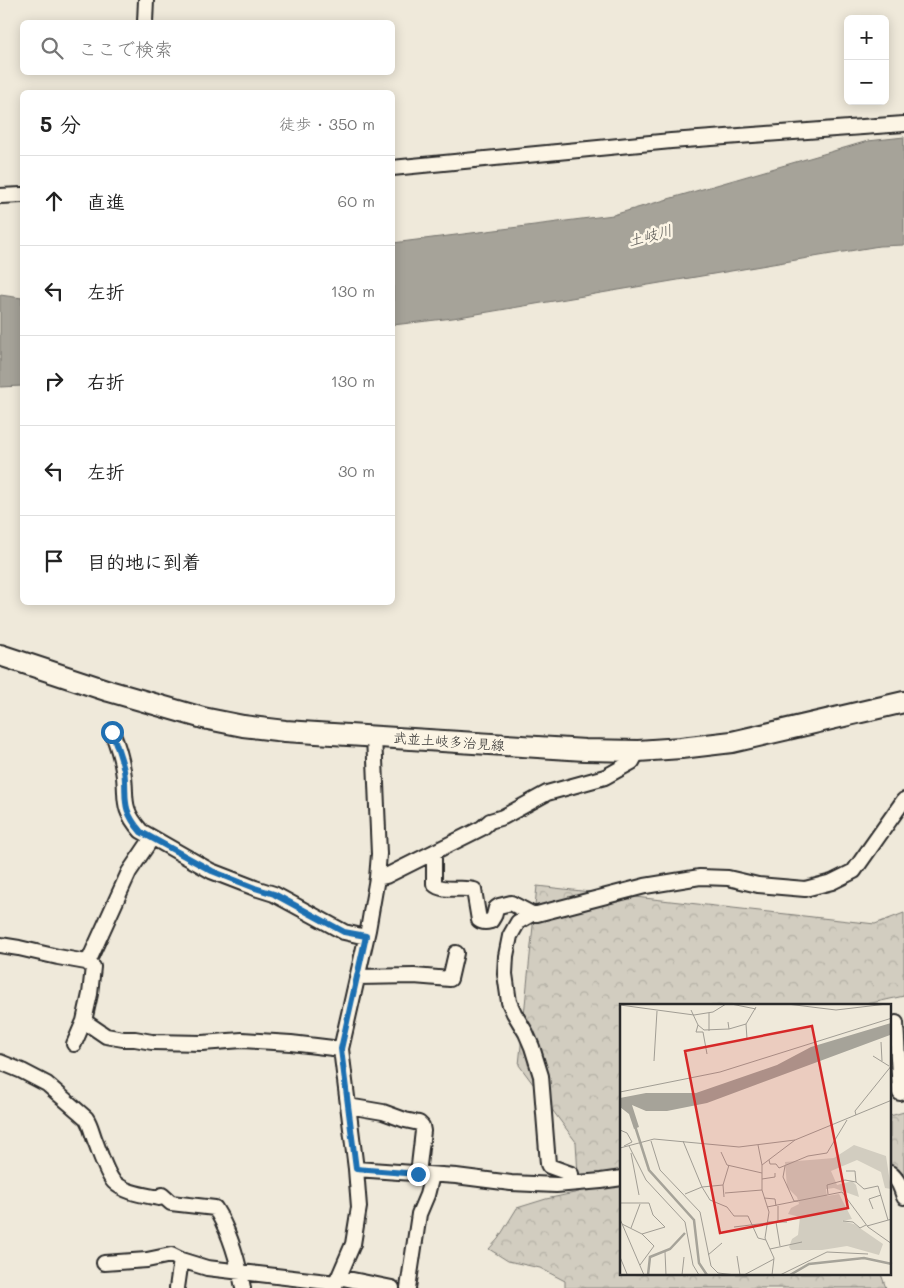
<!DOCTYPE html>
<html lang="ja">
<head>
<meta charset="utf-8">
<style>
  body { margin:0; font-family:Mali,"Klee One",sans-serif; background:#f2f2f2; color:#222 }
  .controls { position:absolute; right:15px; top:15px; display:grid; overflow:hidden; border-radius:8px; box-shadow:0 2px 12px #0003 }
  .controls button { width:45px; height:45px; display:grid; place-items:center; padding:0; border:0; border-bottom:1px solid #e0e0e0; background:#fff; color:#222; font:25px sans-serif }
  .stop { position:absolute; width:15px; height:15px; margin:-11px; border:4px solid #1f6fb2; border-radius:50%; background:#fff }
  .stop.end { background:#1f6fb2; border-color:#fff; box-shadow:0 1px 5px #0008 }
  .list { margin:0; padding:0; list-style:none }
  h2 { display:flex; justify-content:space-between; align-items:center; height:65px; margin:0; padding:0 20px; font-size:21px }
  h2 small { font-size:16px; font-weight:400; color:#767676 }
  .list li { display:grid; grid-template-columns:32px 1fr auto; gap:15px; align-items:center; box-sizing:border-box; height:90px; padding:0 20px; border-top:1px solid #e0e0e0 }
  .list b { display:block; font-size:19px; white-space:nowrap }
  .list em { font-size:16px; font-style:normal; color:#767676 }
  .icon { flex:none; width:28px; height:28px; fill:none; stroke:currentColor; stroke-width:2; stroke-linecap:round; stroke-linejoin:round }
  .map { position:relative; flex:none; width:904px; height:1288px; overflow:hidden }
  .search { position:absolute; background:#fff; box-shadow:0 2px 12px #0003; left:20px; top:20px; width:375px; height:55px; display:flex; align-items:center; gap:12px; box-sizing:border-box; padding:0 18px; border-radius:8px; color:#767676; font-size:19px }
  .panel { position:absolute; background:#fff; box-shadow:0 2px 12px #0003; left:20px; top:90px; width:375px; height:515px; border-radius:8px }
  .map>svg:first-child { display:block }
</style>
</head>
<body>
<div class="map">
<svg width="904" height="1288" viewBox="0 0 904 1288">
  <defs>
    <pattern id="forest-crowns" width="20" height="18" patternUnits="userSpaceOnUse" patternTransform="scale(1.25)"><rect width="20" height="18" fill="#d2cdc0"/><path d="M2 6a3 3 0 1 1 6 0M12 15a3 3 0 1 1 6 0" fill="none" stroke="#b4b0a5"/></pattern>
  </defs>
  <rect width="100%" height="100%" fill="#efe9da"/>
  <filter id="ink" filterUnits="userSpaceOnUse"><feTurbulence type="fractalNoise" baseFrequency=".02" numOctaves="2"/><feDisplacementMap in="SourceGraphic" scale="10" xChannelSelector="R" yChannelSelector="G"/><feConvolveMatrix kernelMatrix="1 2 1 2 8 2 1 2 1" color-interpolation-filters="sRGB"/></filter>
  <g filter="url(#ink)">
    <path fill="url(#forest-crowns)" stroke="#7e7c76" d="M537 886 875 924 904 913V996L858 1006H622V1274H881L886 1288H565V1281L540 1268 508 1261 489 1249 498 1239 517 1208 546 1199 579 1192 576 1142 519 1065Z
      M904 1112V1174L900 1173 890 1166V1116Z"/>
    <path fill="#a6a399" stroke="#75736d" d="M904 137V245L879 246 453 318 393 325V243L613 215 868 141Z
      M0 295 22 298V386L0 387Z"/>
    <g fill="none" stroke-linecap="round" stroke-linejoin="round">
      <g stroke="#2b2b2b" stroke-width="18">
        <path id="minor" d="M145 22 146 0
          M392 168 671 141 904 124
          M0 196 22 195
          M112 732C117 744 121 757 123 770 128 798 119 806 141 831L211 871 255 888 274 894 344 932 366 937
          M434 852V884C443 893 462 886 474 890L479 920C483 923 487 922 491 921L494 916 496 908 499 906 511 903 532 914H537L645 886 700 877 728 878 758 885 805 889 832 882 854 871 904 800
          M377 878 386 876 482 828 490 821 503 817 547 793 605 777 632 762 638 751
          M532 914 518 922 510 936 506 956 505 974 509 1002 514 1013 526 1033 532 1047 541 1076 548 1164 549 1166 571 1174
          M0 945 19 948 58 957 86 962 93 967 90 994 84 1021 74 1044
          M86 962 90 958 129 872 152 838
          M357 977 414 976 450 979 456 953
          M84 1021 106 1036 123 1039H135L152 1042 202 1043 242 1040 291 1043 341 1049
          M896 1023 900 1093
          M0 1062 22 1071 47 1084 86 1118C91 1125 92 1134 96 1143 100 1153 107 1175 114 1182 125 1193 145 1195 159 1198L162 1195 171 1203 215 1208C230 1232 238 1260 243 1288
          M348 1106 383 1112 405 1120 419 1123 422 1126 423 1131 418 1174
          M356 1169 456 1176 511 1183 556 1185 601 1181 622 1178
          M890 1173C898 1179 901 1188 904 1197
          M104 1263 147 1260 171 1255 181 1260 207 1268 336 1283
          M338 1277 392 1288
          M177 1288 181 1260
          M334 1288 353 1244 359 1207 356 1169 341 1049 368 930 377 878 379 854 374 736
          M408 1288 419 1214 427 1195 432 1175"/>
      </g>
      <g stroke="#2b2b2b" stroke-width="24">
        <path id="secondary" d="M0 655 109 691 203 718 243 726 285 731 585 750 638 751 681 748 732 742 904 702"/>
      </g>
      <use href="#minor" stroke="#fcf5e5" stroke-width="14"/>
      <use href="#secondary" stroke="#fcf5e5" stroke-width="20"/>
    </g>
  </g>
  <g fill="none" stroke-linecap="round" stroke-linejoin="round" filter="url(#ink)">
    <path stroke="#1f6fb2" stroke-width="6" d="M112 732C116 744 121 757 124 770 128 798 119 806 141 832L212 871 255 888 274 894 344 932 366 936 341 1049 356 1169 418 1174"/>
  </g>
  <g text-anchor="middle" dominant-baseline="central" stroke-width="5" stroke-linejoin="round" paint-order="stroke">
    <g font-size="14" fill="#2b2b2b" stroke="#fcf5e5">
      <text transform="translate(449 741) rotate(4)">武並土岐多治見線</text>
    </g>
    <g font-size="15" font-style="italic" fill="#565552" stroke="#fcf5e5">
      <text transform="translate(650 235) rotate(-15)">土岐川</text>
    </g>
  </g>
  <g transform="translate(620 1004)">
    <rect width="271" height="271" fill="#efe9da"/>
    <path d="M234 141 266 152 271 185 265 184 261 168 237 156 211 167 217 181 232 177 236 181 239 193 214 184 206 185 207 192 219 190 232 215 222 217 234 220 263 240 259 251 227 242 202 246H171L169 243 172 235 178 231 180 213 168 210 171 204 179 200 177 193 167 183 165 158 214 154Z" fill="#d2cdc0"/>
    <path d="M271 19 270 31 87 99 47 107H26L12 101 19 123 14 125 9 110 0 103V94L26 89H76L157 61 191 43Z" fill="#a6a399"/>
    <path fill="none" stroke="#a6a399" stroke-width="2.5" d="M15 122 29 166 74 216 79 259 87 271M28 271 30 253 50 245 65 229M170 271 189 260 244 254 272 260"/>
    <path fill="none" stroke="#a19d94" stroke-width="1" d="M111 0 136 5M167 0 216 6 267 0M0 1 74 11 93 8 106 0M71 6 78 21 84 26 109 25M108 18 109 25 126 20M78 21 76 28H83L87 50M89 27V9M127 35 126 20 136 3M261 38 262 57M253 52 269 62M34 57 37 7M0 88 100 68 272 14M236 111 235 107 272 61M0 126 7 129 12 138 4 142M31 137 40 166 80 208 91 262 98 269 116 271M63 137 82 183 103 181 104 193M138 141 142 161V186L149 208 145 234 154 254 152 271M9 142 26 176 65 218 73 261 79 271M0 144 34 135 119 143 175 136 272 96M101 148 107 161 142 169M11 149 19 191M149 156 150 160H156L159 164 188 152 207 149 227 116M142 161 175 136M165 162 163 173 174 197H178M226 167H235L236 178M142 175 155 173V169M103 181 109 161M82 183 90 196 107 203 114 212H128L138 234 146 236M105 189 142 186M65 190 82 183M208 190 207 181 225 176 236 178 244 185 258 182 268 216M144 194 155 195 156 202M0 199H29L33 211 45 223 22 230 2 220M147 203 222 188 248 223 272 240M253 205 249 195 261 191M0 215 24 271M223 217 233 218 240 224 246 221M148 218H167M156 218 160 242M158 218V202M247 222 272 215M114 223 147 219M11 224 20 200M150 245 182 238M45 248 46 271M88 251 102 239M117 252 120 271M0 253 7 270M20 261 34 242 22 230M62 271 64 253M124 271 154 255M160 271 207 248 248 250"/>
    <path fill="#d62828" fill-opacity="0.15" stroke="#d62828" stroke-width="2.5" d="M192 22 228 204 100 229 65 47Z"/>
    <rect width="271" height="271" fill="none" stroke="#2b2b2b" stroke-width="2.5"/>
  </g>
</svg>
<div class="controls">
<button>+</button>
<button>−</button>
</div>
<div class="stop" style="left:112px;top:732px"></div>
<div class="stop end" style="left:418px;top:1174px"></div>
<div class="search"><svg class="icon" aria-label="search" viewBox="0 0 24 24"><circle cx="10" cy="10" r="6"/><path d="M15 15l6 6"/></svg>ここで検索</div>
<section class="panel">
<h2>5 分<small>徒歩 · 350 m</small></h2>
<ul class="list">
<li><svg class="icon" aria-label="ahead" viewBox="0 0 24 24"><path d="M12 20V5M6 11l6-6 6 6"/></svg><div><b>直進</b></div><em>60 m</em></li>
<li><svg class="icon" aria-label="left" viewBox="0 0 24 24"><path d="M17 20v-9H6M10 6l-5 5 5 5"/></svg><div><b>左折</b></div><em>130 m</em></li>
<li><svg class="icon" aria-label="right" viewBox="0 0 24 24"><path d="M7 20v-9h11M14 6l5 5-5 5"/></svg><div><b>右折</b></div><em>130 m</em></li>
<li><svg class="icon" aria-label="left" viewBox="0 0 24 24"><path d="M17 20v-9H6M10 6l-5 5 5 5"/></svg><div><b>左折</b></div><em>30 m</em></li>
<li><svg class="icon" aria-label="arrive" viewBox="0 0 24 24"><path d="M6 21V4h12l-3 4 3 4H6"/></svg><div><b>目的地に到着</b></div></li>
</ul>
</section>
</div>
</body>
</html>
